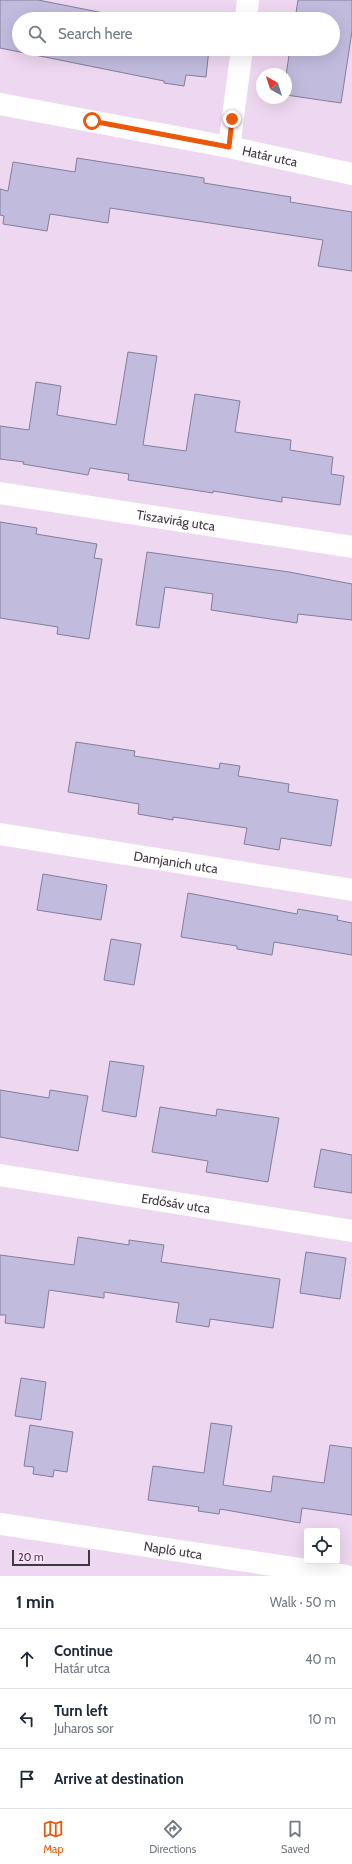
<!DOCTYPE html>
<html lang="en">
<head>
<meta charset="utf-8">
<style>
  body { margin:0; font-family:Cabin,sans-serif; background:#f6f6f7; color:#1f2937 }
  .controls { position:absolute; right:12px; bottom:12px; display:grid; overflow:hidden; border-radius:4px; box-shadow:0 4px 16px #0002 }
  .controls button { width:36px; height:36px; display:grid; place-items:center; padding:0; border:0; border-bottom:1px solid #e0e1e3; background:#fff; color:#1f2937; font:20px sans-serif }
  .compass { position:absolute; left:256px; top:68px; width:36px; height:36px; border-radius:50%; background:#fff; box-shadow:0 4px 16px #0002; rotate:321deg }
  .scale { position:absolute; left:12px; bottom:10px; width:78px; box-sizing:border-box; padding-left:4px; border:2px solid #423842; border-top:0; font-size:11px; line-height:14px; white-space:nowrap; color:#423842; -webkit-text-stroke:3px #fce4fd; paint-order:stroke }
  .stop { position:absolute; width:12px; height:12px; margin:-9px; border:3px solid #ea580c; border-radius:50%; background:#fff }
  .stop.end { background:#ea580c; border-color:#fff; box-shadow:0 1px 4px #0008 }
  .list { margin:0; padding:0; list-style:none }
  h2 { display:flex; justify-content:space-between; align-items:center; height:52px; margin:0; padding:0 16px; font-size:17px }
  h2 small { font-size:13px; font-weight:400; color:#747a83 }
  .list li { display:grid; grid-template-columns:26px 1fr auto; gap:12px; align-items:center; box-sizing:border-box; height:60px; padding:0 16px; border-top:1px solid #e0e1e3 }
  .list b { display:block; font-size:15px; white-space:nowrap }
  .list p { margin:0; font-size:13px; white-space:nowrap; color:#747a83 }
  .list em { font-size:13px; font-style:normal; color:#747a83 }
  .icon { flex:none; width:22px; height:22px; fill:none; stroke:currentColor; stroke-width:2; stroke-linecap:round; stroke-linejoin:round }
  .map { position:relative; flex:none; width:352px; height:1576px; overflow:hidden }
  .search { position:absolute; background:#fff; box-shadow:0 4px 16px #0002; left:12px; right:12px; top:12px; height:44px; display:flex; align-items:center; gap:10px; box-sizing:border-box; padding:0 14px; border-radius:22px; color:#747a83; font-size:15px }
  .sheet { height:232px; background:#fff }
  nav { display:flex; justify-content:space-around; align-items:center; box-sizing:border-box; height:56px; border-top:1px solid #e0e1e3; background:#fff; font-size:11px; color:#747a83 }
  nav a { display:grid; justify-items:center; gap:2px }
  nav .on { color:#ea580c }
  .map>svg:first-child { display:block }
</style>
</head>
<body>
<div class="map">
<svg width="352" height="1576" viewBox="0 0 352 1576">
  <rect width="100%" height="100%" fill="#eed7f0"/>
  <path fill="#c1bcde" stroke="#827e99" d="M0 0H38L134 19H19V49H209L206 77 186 75 184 86 164 83V81L0 48Z
    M298 0H352V31L341 103 286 95V75L290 49H333V19H295Z
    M77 158 204 178V183L291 197 290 202 352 212V271L318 266 323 240 110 208 108 223 50 214 47 231 3 224 4 216 0 215V189L8 191 13 162 75 172Z
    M128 352 157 356 143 445 186 451 195 394 240 401 235 432 291 440 290 450 333 457 331 474 344 476 340 505 282 497V502L213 491V493L128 480 129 474 90 468 88 475 23 464 24 462 0 459V426L29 430 36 382 61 386 57 415 116 425Z
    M0 522 37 528 36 534 97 544 94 558 102 559 89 639 57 634 58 627 0 618Z
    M147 552 289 572 352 584V620L298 614 297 623 211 610 213 594 165 587 159 628 136 625Z
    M76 742 135 751 134 756 219 769 220 763 240 766 238 776 289 784 288 792 338 800 331 846 281 838 279 850 244 844 247 828 173 817V820L138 814 139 804 68 792Z
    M43 874 107 885 101 920 37 910Z
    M188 893 297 914 298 909 338 916 337 920 352 923V955L274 942 272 955 237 949V946L181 937Z
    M111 939 141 944 134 985 104 980Z
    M110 1061 144 1066 136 1117 102 1111Z
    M0 1090 49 1098 50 1090 88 1096 78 1151 0 1137Z
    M160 1107 216 1116 217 1109 279 1118 268 1182 206 1172 208 1161 152 1152Z
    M321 1149 352 1155V1193L314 1187Z
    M78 1237 129 1245V1240L164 1245 161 1262 280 1279 273 1328 210 1319 209 1327 176 1322 179 1303 104 1292V1298L49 1290 44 1328 5 1323 6 1315H0V1255L74 1265Z
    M306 1252 346 1258 340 1299 300 1293Z
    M21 1378 46 1382 41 1420 15 1416Z
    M211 1423 232 1426 223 1485 271 1492 273 1476 324 1483 330 1445 352 1448V1515L302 1508 300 1523 220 1509 219 1514 198 1511 199 1507 148 1500 153 1466 204 1473Z
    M30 1425 73 1432 67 1472 54 1470 53 1477 33 1474 34 1467 24 1466Z"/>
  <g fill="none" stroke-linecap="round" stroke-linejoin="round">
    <g stroke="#fff" stroke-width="22">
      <path d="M246 19 248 0"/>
      <path id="s1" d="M0 104 229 147 352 174"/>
      <path d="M229 147 242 49"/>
      <path id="s2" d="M0 493 352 547"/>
      <path id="s3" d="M0 834 352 890"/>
      <path id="s4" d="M0 1175 352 1231"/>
      <path id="s5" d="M0 1524 346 1576"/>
    </g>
  </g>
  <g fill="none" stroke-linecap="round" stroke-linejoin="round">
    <path stroke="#ea580c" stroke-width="5" d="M92 121 229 147 232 119"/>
  </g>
  <g text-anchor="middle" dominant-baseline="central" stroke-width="3" stroke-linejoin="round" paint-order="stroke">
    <g font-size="13" fill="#423842" stroke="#fce4fd">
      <text stroke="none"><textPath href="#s1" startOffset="275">Határ utca</textPath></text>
      <text stroke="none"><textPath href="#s2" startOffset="178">Tiszavirág utca</textPath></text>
      <text stroke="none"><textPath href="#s3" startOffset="178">Damjanich utca</textPath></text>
      <text stroke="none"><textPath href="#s4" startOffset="178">Erdősáv utca</textPath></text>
      <text stroke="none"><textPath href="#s5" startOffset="175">Napló utca</textPath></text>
    </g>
  </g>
</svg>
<div class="controls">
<button><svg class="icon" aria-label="locate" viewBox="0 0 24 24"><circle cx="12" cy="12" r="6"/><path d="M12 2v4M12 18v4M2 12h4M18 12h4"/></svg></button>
</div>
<svg class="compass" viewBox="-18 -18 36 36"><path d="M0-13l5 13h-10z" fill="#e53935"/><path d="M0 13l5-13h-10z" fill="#747a83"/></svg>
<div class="scale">20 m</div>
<div class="stop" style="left:92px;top:121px"></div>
<div class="stop end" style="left:232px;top:119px"></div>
<div class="search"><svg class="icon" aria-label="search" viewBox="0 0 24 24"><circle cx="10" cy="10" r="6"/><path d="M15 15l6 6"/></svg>Search here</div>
</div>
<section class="sheet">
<h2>1 min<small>Walk · 50 m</small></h2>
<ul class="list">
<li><svg class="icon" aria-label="ahead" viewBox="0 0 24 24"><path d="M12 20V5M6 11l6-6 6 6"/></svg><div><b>Continue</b><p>Határ utca</p></div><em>40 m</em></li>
<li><svg class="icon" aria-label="left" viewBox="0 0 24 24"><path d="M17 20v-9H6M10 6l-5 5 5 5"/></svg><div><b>Turn left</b><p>Juharos sor</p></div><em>10 m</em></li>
<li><svg class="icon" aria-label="arrive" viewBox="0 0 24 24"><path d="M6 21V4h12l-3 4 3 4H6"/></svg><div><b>Arrive at destination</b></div></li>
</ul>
</section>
<nav>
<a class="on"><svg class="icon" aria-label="map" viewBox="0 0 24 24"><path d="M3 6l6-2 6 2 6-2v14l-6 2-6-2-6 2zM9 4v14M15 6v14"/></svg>Map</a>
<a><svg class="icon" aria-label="directions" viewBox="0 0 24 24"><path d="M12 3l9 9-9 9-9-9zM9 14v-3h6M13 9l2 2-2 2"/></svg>Directions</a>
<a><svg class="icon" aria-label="saved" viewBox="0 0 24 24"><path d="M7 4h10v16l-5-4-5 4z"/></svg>Saved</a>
</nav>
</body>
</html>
